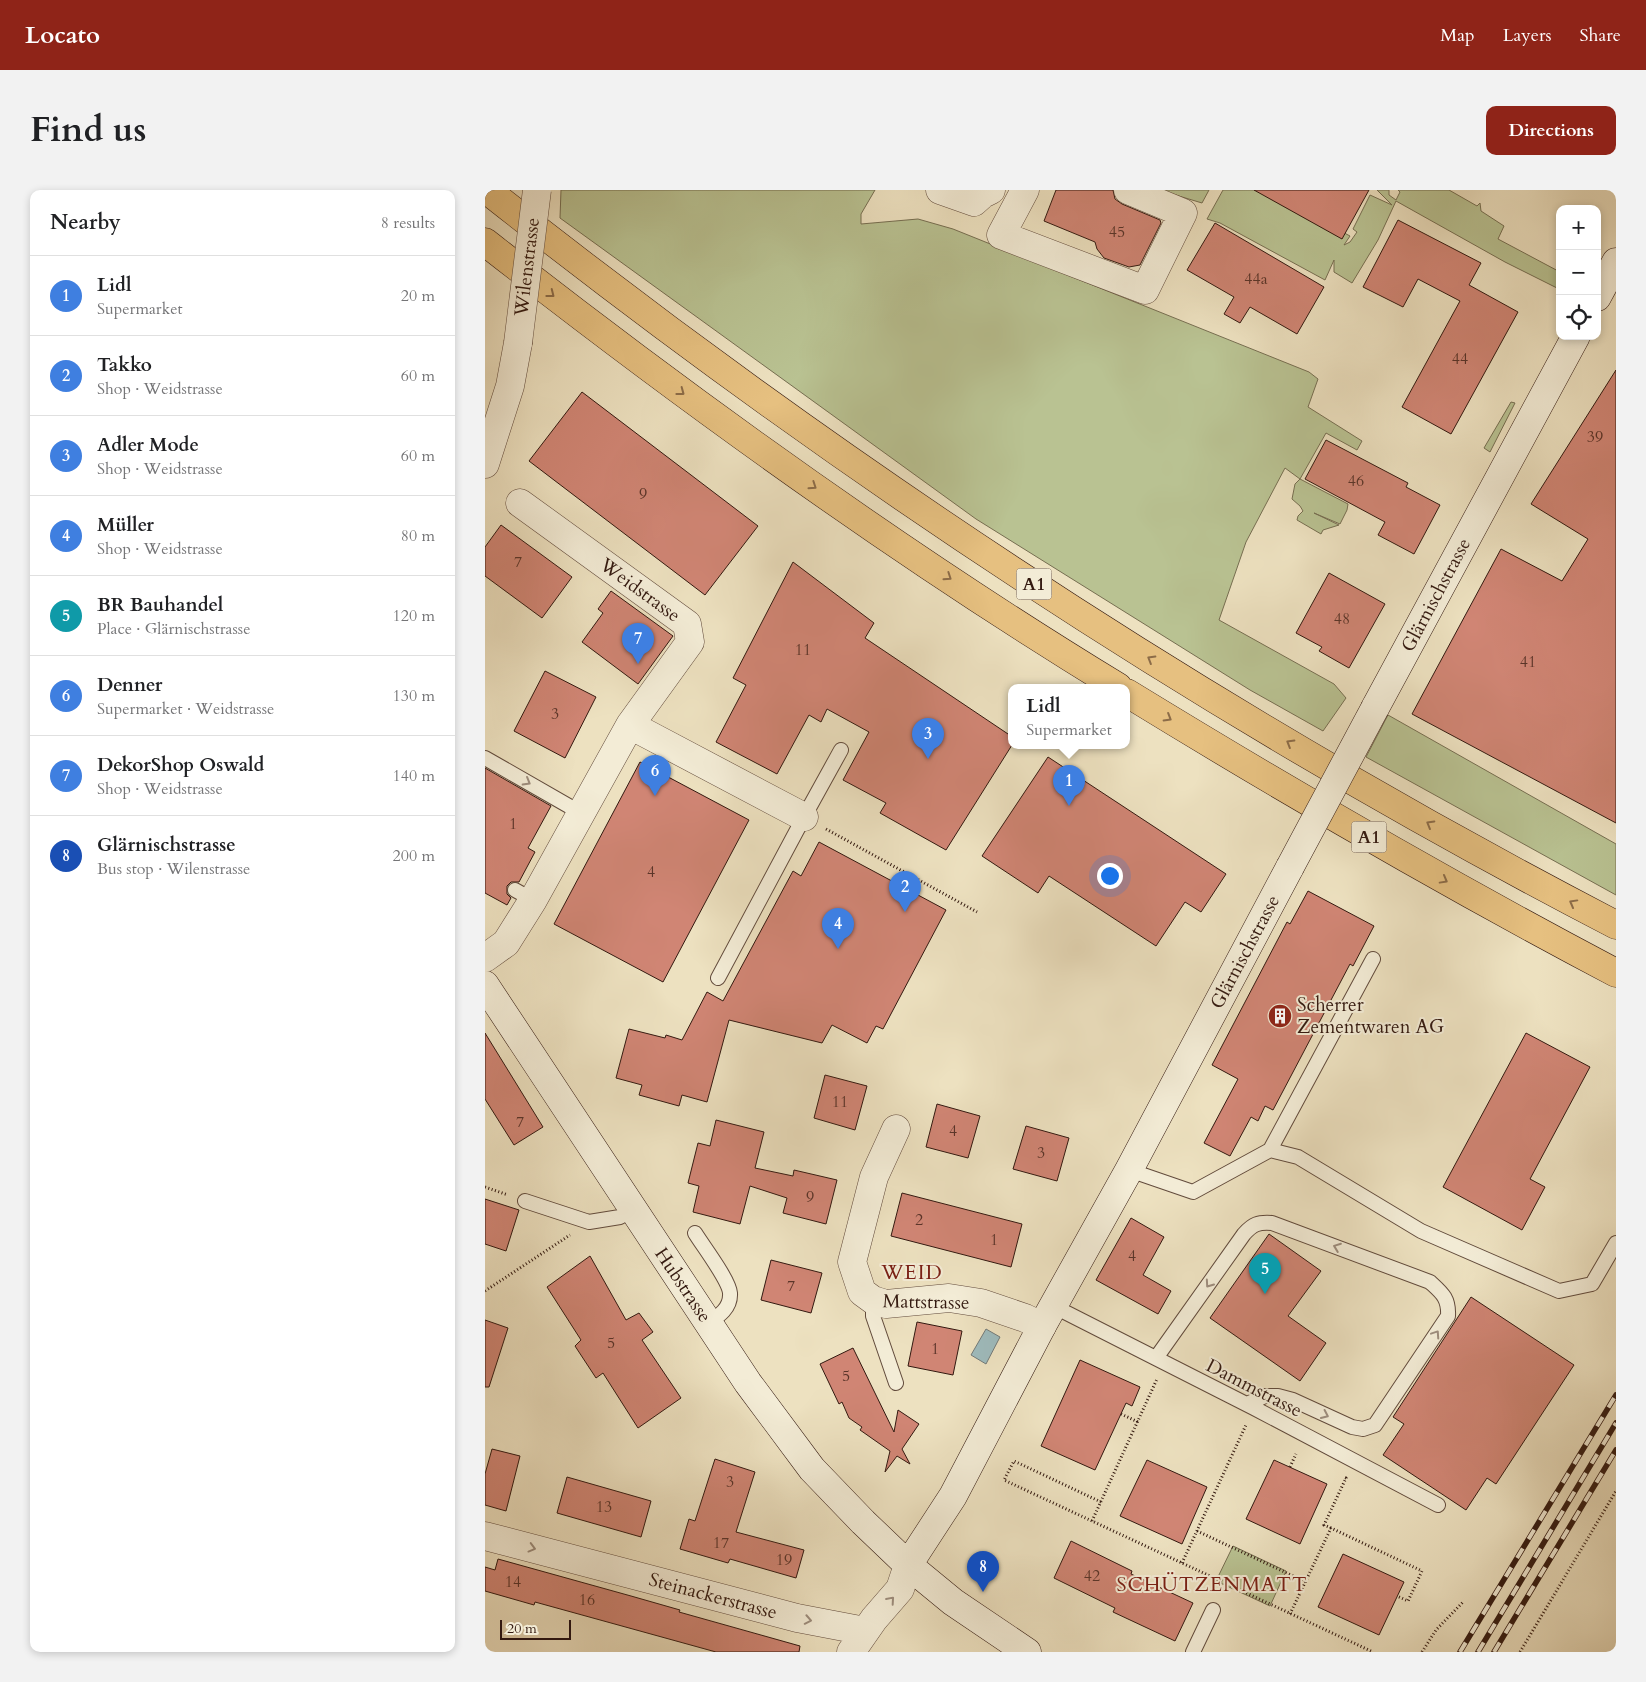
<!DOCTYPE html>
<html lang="en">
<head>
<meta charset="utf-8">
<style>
  body { margin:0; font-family:Cardo,serif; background:#f2f2f2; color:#202124 }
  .controls { position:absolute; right:15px; top:15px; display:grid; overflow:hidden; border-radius:10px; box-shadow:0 2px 8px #0003 }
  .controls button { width:45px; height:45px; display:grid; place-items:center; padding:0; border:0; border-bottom:1px solid #e0e0e0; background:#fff; color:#202124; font:25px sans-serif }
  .scale { position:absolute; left:15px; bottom:12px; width:71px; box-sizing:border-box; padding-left:5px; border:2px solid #331910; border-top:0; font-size:14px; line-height:18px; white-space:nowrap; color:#331910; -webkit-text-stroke:4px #f3ecd6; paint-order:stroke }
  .you { position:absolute; left:624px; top:685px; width:18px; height:18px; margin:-12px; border:4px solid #fff; border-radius:50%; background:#1a73e8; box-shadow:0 0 0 8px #1a73e833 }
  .badge { display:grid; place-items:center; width:32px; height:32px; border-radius:50%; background:#8f2418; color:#fff; font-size:16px; font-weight:700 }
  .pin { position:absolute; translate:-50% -41px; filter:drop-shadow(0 1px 2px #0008) }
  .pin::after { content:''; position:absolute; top:26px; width:18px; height:15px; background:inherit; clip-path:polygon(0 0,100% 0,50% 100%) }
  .popup { position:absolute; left:523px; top:494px; width:122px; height:65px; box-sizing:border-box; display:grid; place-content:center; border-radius:10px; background:#fff; filter:drop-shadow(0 1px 4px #0005); font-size:16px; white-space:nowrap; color:#757577 }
  .popup b { font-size:19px; color:#202124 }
  .popup::after { content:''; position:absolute; left:50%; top:100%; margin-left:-10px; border:10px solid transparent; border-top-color:#fff }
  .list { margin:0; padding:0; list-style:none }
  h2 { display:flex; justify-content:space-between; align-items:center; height:65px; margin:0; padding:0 20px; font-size:21px }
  h2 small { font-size:16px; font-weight:400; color:#757577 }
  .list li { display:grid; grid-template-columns:32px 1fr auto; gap:15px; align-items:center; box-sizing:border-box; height:80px; padding:0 20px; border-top:1px solid #e0e0e0 }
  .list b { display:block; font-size:19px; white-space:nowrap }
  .list p { margin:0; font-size:16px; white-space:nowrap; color:#757577 }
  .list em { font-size:16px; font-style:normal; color:#757577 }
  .icon { flex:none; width:28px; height:28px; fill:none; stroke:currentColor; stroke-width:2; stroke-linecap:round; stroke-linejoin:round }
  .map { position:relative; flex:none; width:1131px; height:1462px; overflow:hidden; border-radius:10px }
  header { display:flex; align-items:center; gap:30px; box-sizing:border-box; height:70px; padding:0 25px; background:#8f2418; color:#fff }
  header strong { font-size:24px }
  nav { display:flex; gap:28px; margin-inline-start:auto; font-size:18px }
  .intro { display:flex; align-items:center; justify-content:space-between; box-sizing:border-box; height:120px; padding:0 30px }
  h1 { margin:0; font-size:35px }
  .button { padding:12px 22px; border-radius:10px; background:#8f2418; color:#fff; font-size:18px; font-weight:700 }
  main { display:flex; gap:30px; padding:0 30px }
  aside { flex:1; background:#fff; border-radius:10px; box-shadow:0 2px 8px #0003 }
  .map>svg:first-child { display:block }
</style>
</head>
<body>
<header>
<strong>Locato</strong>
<nav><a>Map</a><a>Layers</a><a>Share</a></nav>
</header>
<div class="intro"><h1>Find us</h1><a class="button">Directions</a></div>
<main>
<aside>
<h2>Nearby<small>8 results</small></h2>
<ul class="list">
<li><span class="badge" style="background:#3f7fe0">1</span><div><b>Lidl</b><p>Supermarket</p></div><em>20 m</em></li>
<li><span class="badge" style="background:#3f7fe0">2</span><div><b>Takko</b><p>Shop · Weidstrasse</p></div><em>60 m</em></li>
<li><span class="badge" style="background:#3f7fe0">3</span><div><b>Adler Mode</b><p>Shop · Weidstrasse</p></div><em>60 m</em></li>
<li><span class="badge" style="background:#3f7fe0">4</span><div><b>Müller</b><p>Shop · Weidstrasse</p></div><em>80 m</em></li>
<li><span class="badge" style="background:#0f9aa8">5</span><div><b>BR Bauhandel</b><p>Place · Glärnischstrasse</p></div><em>120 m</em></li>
<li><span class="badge" style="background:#3f7fe0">6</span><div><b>Denner</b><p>Supermarket · Weidstrasse</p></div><em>130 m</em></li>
<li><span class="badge" style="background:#3f7fe0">7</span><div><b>DekorShop Oswald</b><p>Shop · Weidstrasse</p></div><em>140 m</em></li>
<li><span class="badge" style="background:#1a4fb4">8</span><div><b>Glärnischstrasse</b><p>Bus stop · Wilenstrasse</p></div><em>200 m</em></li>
</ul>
</aside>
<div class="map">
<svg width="1131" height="1462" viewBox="0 0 1131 1462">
  <rect width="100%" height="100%" fill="#ede1c0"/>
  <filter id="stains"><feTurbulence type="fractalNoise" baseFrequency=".004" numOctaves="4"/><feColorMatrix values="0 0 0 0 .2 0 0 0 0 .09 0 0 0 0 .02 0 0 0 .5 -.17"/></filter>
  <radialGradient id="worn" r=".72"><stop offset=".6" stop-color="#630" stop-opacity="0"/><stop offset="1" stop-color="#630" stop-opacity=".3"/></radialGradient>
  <path fill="#b9c292" stroke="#766e51" d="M76 0H390L376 24V34L433 29 468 39 824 182 833 189 823 217 877 251 872 260 841 243 815 289 863 314 862 320 855 334 829 323 854 335 838 340 836 344 812 330 813 326 818 321 815 316 807 309 810 294 815 289 800 278 761 352 734 430 849 494 861 508 838 541 765 500 491 329 75 28Z
    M674 0H724L717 13Z
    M738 0H778L865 46 859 55 865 52 872 42 868 39 885 5 907 15 892 0H904V5L911 10 915 2 913 0H964L992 16 995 13 996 21 1019 36 1013 49 1075 82V104L1072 102V98L1020 72 911 11 893 50 867 93 849 82V70L840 90 735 33 722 29Z
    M1026 212 1030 213 1005 262 999 258Z
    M903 525 1131 654V705L881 567Z
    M748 1356 801 1381 785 1416 731 1391Z"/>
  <path fill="#9ebbbd" stroke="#737a78" d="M501 1139 515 1147 501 1174 486 1165Z"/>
  <path fill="#d08574" stroke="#331910" d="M571 0H628L630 9 637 14 675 30 676 33 655 75 644 77 619 68 612 59 610 52 559 31Z
    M769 0H884L857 49Z
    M913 30 996 73 984 95 1033 122 966 244 917 217 975 111 933 89 918 117 878 97Z
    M730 33 839 97 812 144 765 117 755 133 739 124 749 107 702 80Z
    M1131 180V633L927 524 1016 359 1077 391 1103 349 1046 314Z
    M97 202 273 336 220 405 44 271Z
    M841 250 923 293 921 297 955 315 929 364 893 345 900 332 820 289Z
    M16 335 87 387 57 428 0 386V357Z
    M308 372 389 433 380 448 526 546 527 555 461 660 395 623 401 613 358 590 384 542 342 519 336 532 324 525 292 584 231 552 261 495 248 488Z
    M844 383 900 414 864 478 834 461 837 457 811 443Z
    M126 401 188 446 153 494 97 452 118 423 113 419Z
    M60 481 111 507 80 568 29 541Z
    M563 567 741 684 716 722 700 712 671 756 564 686 553 703 497 666Z
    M155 572 264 630 178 792 69 734Z
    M0 578 66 616 43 658 50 662 34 692H26L22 696V704L26 708 22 715 0 703Z
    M334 652 461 720 398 839 391 836 382 853 347 835 337 853 244 830 222 912 197 905 194 916 154 905 157 895 131 888 144 839 180 848 181 845 197 850 222 802 238 811 308 681 316 686Z
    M823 701 889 736 868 776 865 774 788 920 780 916 773 931 766 927 745 966 719 953 753 889 727 875 802 732 805 734Z
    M0 843 58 937 29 955 0 909Z
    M1041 843 1105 877 1045 989 1060 997 1037 1040 958 997Z
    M340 885 382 896 370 940 329 928Z
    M452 914 495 926 483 968 441 957Z
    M231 930 279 942 270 978 308 986 309 980 352 990 341 1034 298 1023 302 1008 265 996 255 1034 208 1022 214 996 203 993 213 953 225 956Z
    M541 936 584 948 572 991 528 979Z
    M417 1003 537 1034 526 1077 406 1046Z
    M0 1009 34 1020 21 1061 0 1054Z
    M646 1028 679 1047 658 1085 686 1101 673 1124 611 1090Z
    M784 1044 836 1081 803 1126 841 1153 815 1191 725 1128Z
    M105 1066 141 1130 154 1123 168 1142 157 1150 196 1208 153 1238 118 1183 111 1188 90 1156 96 1150 62 1097Z
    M286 1070 337 1083 326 1123 276 1110Z
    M986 1107 1089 1175 1011 1294 1002 1288 981 1320 898 1265 919 1234 908 1227Z
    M0 1130 23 1138 4 1197H0Z
    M432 1132 477 1141 468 1185 423 1176Z
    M368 1158 409 1242 413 1220 434 1234 417 1259 425 1274 412 1266 400 1282 405 1261 375 1240 377 1237 364 1228 357 1212 354 1214 335 1174Z
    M595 1170 655 1197 647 1216 641 1213 610 1280 556 1256Z
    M7 1259 35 1266 21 1321 0 1315V1284Z
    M230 1269 270 1282 251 1342 319 1360 311 1388 245 1369 243 1373 195 1359 204 1329 210 1331Z
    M662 1270 722 1297 697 1354 635 1326Z
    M789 1270 842 1294 815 1354 761 1329Z
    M82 1287 166 1311 156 1347 72 1323Z
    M586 1351 647 1381 646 1384 708 1413 690 1451 628 1422 630 1418 569 1388Z
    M858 1364 919 1392 894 1445 833 1417Z
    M13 1369 146 1406 195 1420 194 1422 315 1456 314 1462H231L50 1412 49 1415 0 1401V1377L10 1380Z"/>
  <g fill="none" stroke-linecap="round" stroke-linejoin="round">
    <g stroke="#624b3c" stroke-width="16">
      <path id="lane" d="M0 568 96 623
        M30 700 48 710
        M233 788 319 627 356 560
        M785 960 888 769
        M644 980 708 1002 785 960 813 967 936 1041 1074 1101 1107 1094 1131 1053
        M40 1011 104 1032 135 1027 148 1019
        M210 1043C218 1056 244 1090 245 1103 246 1118 234 1126 223 1133
        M388 1110V1126L411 1193
        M568 1116 769 1218 953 1315
        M671 1168 759 1044C768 1034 773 1032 787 1033L945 1092C957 1103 964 1108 963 1126L890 1235 878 1239 867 1237 808 1210 793 1206H780L762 1214
        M708 1462 728 1420"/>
    </g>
    <g stroke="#624b3c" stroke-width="29">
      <path id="street" d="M455 0 489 12 498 4 506 0
        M540 0 516 45 660 100 698 23 643 0
        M0 274 25 196 33 153
        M35 313 202 434 205 452 145 535
        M0 768 21 753 48 710 145 535 319 627
        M411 939 389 987 367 1072 377 1102 388 1110 401 1114 464 1108 496 1113 540 1128 557 1136
        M0 1346 312 1428 380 1441
        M366 1462 389 1429 415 1399 423 1375"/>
    </g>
    <g stroke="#331910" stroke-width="29">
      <path id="secondary" d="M1112 107 1131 72
        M890 518 1091 146
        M0 795 263 1193 327 1279 378 1332 423 1375 468 1412 542 1462
        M423 1375 468 1306 557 1136 644 980 805 677"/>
    </g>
    <g stroke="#331910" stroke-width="29">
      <path id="highway" d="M2 0C354 279 732 528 1131 735
        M0 52C203 211 413 363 633 497
        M642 503C802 601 964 695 1131 783"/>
    </g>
    <path stroke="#331910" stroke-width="3" stroke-dasharray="1 2.5" stroke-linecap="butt" d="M341 639 492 722
      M0 997 23 1005
      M0 1101 85 1045
      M636 1224 653 1232
      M805 1277 811 1264
      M616 1312 529 1271 519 1290 888 1462
      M607 1331 672 1189
      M846 1338 839 1335 861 1288 858 1287
      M712 1341 821 1392
      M697 1373 761 1235
      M805 1424 846 1338 937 1381 923 1411 912 1406
      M937 1462 951 1440 979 1411
      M1035 1462 1131 1301"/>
    <use href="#lane" stroke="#f3ecd6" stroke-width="14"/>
    <use href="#street" stroke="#f3ecd6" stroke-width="28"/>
    <use href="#secondary" stroke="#f3ecd6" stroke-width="28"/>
    <use href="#highway" stroke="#e6c080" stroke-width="28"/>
    <g stroke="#331910" stroke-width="5.5">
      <path id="rail" d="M975 1462 1131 1205
        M993 1462 1131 1233
        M1009 1462 1131 1260"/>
    </g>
    <use href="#rail" stroke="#f3ecd6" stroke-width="4" stroke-dasharray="11" stroke-linecap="butt"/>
    <g stroke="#624b3c" stroke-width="29" stroke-linecap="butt">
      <path id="street-bridge" d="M33 153 52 0"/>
    </g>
    <g stroke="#331910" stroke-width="29" stroke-linecap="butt">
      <path id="secondary-bridge" d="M805 677 890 518"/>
    </g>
    <use href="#street-bridge" stroke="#f3ecd6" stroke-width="28"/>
    <use href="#secondary-bridge" stroke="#f3ecd6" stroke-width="28"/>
  </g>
  <defs><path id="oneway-chevron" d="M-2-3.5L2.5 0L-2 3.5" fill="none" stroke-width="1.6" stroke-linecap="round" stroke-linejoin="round" transform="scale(1.25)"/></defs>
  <g stroke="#8c6c48">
    <use href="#oneway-chevron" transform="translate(66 104) rotate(38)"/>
    <use href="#oneway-chevron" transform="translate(196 202) rotate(37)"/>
    <use href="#oneway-chevron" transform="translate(328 296) rotate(34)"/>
    <use href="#oneway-chevron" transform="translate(463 387) rotate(34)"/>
    <use href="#oneway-chevron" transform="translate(666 469) rotate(-149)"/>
    <use href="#oneway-chevron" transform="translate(683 528) rotate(31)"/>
    <use href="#oneway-chevron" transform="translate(805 553) rotate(-149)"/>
    <use href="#oneway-chevron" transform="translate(945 634) rotate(-150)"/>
    <use href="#oneway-chevron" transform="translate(959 690) rotate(29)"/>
    <use href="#oneway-chevron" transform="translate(1088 713) rotate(-151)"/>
  </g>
  <g stroke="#9d8d7d">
    <use href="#oneway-chevron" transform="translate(42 592) rotate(30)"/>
    <use href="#oneway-chevron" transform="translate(852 1057) rotate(-159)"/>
    <use href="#oneway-chevron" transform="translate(724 1094) rotate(125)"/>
    <use href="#oneway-chevron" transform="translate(951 1144) rotate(-56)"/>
    <use href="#oneway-chevron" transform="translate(840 1225) rotate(25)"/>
    <use href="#oneway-chevron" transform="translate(47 1358) rotate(15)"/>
    <use href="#oneway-chevron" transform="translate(406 1410) rotate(-49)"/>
    <use href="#oneway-chevron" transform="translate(323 1430) rotate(11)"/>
  </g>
  <defs>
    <g id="building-disc" transform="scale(1.25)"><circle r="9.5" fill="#8f2418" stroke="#f3ecd6"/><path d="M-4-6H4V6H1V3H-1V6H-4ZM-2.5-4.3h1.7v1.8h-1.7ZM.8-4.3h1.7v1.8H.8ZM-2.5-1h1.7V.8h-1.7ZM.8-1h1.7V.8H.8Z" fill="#fff"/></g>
  </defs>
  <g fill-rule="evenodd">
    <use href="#building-disc" x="795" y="826"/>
  </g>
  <g text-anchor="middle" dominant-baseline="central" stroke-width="4" stroke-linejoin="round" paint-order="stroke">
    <g font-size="16" fill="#5a3429">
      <text x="632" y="42">45</text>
      <text x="771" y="89">44a</text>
      <text x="975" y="169">44</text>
      <text x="1110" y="247">39</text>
      <text x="871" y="291">46</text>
      <text x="158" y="304">9</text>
      <text x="33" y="372">7</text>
      <text x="857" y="429">48</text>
      <text x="318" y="460">11</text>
      <text x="1043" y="472">41</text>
      <text x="70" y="524">3</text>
      <text x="28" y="634">1</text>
      <text x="166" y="682">4</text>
      <text x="355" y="912">11</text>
      <text x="35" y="932">7</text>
      <text x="468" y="941">4</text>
      <text x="556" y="963">3</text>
      <text x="325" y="1007">9</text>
      <text x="434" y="1030">2</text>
      <text x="509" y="1050">1</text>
      <text x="647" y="1066">4</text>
      <text x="306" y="1096">7</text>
      <text x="126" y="1153">5</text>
      <text x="450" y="1159">1</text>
      <text x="361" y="1186">5</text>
      <text x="245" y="1292">3</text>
      <text x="119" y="1317">13</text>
      <text x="236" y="1353">17</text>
      <text x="299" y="1370">19</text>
      <text x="607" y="1386">42</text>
      <text x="28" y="1392">14</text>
      <text x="102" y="1410">16</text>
    </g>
    <g fill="#f3ecd6" stroke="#6d584b" stroke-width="1">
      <rect x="531.5" y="378.5" width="35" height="31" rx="4"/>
      <rect x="866.5" y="631.5" width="35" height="31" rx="4"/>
    </g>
    <g font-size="18" font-weight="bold" fill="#331910">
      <text x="549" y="394">A1</text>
      <text x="884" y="647">A1</text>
    </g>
    <g font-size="19" fill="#331910" stroke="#f3ecd6">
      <text transform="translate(42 77) rotate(-83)">Wilenstrasse</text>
      <text transform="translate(155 400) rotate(36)">Weidstrasse</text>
      <text transform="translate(951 405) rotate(-62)">Glärnischstrasse</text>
      <text transform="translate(760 762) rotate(-62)">Glärnischstrasse</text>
      <text transform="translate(198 1095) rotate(56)">Hubstrasse</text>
      <text transform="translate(441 1112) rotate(1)">Mattstrasse</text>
      <text transform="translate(769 1198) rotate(27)">Dammstrasse</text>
      <text transform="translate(228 1406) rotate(15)">Steinackerstrasse</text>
    </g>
    <g font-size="19" fill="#331910" stroke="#f3ecd6" text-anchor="start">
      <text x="812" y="815">Scherrer<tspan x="812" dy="22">Zementwaren AG</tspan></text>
    </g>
    <g font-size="20" letter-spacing="1" fill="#7a1f14" stroke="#f3ecd6">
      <text x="427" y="1082">WEID</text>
      <text x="727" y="1394">SCHÜTZENMATT</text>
    </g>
  </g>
  <rect width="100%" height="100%" filter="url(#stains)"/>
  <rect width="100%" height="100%" fill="url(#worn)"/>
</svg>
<div class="controls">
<button>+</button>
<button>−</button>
<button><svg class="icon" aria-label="locate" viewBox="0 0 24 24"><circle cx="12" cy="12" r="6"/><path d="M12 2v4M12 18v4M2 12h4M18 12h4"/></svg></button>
</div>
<div class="scale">20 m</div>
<div class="you"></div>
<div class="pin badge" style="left:584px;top:616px;background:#3f7fe0">1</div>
<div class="popup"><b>Lidl</b>Supermarket</div>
<div class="pin badge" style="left:420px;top:722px;background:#3f7fe0">2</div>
<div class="pin badge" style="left:443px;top:569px;background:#3f7fe0">3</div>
<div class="pin badge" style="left:353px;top:759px;background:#3f7fe0">4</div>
<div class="pin badge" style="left:780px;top:1104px;background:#0f9aa8">5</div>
<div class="pin badge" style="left:170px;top:606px;background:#3f7fe0">6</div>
<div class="pin badge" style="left:153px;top:474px;background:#3f7fe0">7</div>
<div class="pin badge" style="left:498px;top:1402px;background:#1a4fb4">8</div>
</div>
</main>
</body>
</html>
